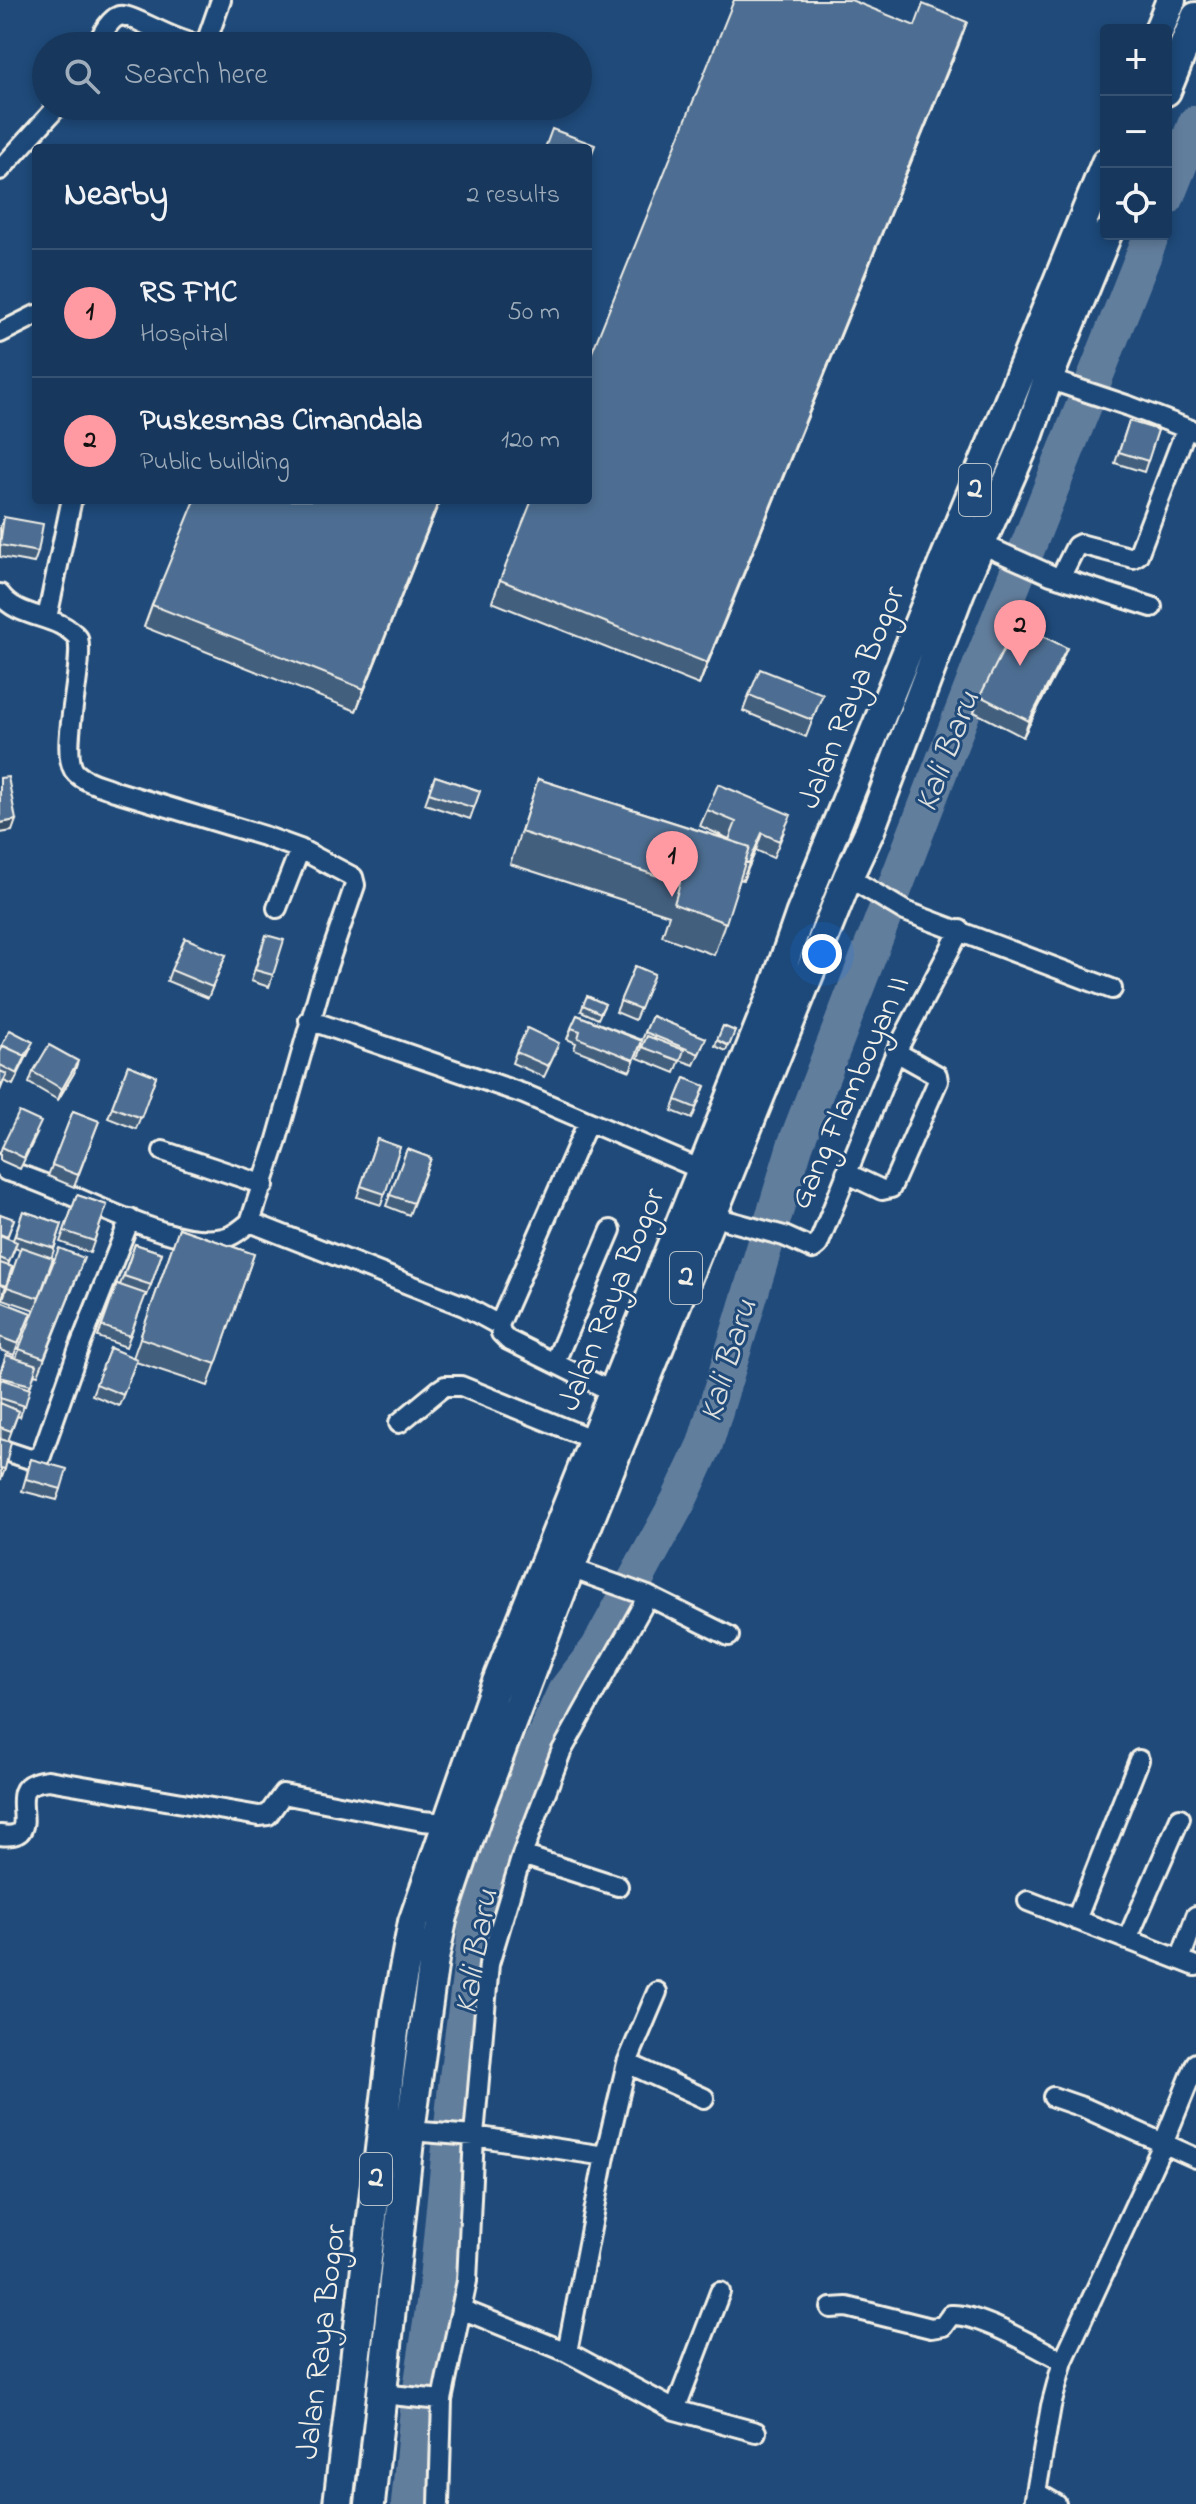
<!DOCTYPE html>
<html lang="en">
<head>
<meta charset="utf-8">
<style>
  body { margin:0; font-family:"Indie Flower",sans-serif; background:#203f62; color:#f1f3f6 }
  .controls { position:absolute; right:24px; top:24px; display:grid; overflow:hidden; border-radius:8px; box-shadow:0 4px 12px #0003 }
  .controls button { width:72px; height:72px; display:grid; place-items:center; padding:0; border:0; border-bottom:2px solid #365272; background:#17385c; color:#f1f3f6; font:40px sans-serif }
  .you { position:absolute; left:822px; top:954px; width:28px; height:28px; margin:-20px; border:6px solid #fff; border-radius:50%; background:#1a73e8; box-shadow:0 0 0 12px #1a73e833 }
  .badge { display:grid; place-items:center; width:52px; height:52px; border-radius:50%; background:#ff9aa2; color:#111; font-size:26px; font-weight:700 }
  .pin { position:absolute; translate:-50% -66px; filter:drop-shadow(0 2px 4px #0008) }
  .pin::after { content:''; position:absolute; top:42px; width:28px; height:24px; background:inherit; clip-path:polygon(0 0,100% 0,50% 100%) }
  .list { margin:0; padding:0; list-style:none }
  h2 { display:flex; justify-content:space-between; align-items:center; height:104px; margin:0; padding:0 32px; font-size:34px }
  h2 small { font-size:26px; font-weight:400; color:#9eacbb }
  .list li { display:grid; grid-template-columns:52px 1fr auto; gap:24px; align-items:center; box-sizing:border-box; height:128px; padding:0 32px; border-top:2px solid #365272 }
  .list b { display:block; font-size:30px; white-space:nowrap }
  .list p { margin:0; font-size:26px; white-space:nowrap; color:#9eacbb }
  .list em { font-size:26px; font-style:normal; color:#9eacbb }
  .icon { flex:none; width:44px; height:44px; fill:none; stroke:currentColor; stroke-width:2; stroke-linecap:round; stroke-linejoin:round }
  .map { position:relative; flex:none; width:1196px; height:2504px; overflow:hidden }
  .search { position:absolute; background:#17385c; box-shadow:0 4px 12px #0003; left:32px; top:32px; width:560px; height:88px; display:flex; align-items:center; gap:20px; box-sizing:border-box; padding:0 28px; border-radius:44px; color:#9eacbb; font-size:30px }
  .panel { position:absolute; background:#17385c; box-shadow:0 4px 12px #0003; left:32px; top:144px; width:560px; height:360px; border-radius:8px }
  .map>svg:first-child { display:block }
</style>
</head>
<body>
<div class="map">
<svg width="1196" height="2504" viewBox="0 0 1196 2504">
  <rect width="100%" height="100%" fill="#1f4a7a"/>
  <filter id="ink" filterUnits="userSpaceOnUse"><feTurbulence type="fractalNoise" baseFrequency=".0125" numOctaves="2"/><feDisplacementMap in="SourceGraphic" scale="16" xChannelSelector="R" yChannelSelector="G"/><feConvolveMatrix kernelMatrix="1 2 1 2 8 2 1 2 1" color-interpolation-filters="sRGB"/></filter>
  <g filter="url(#ink)">
    <g fill="none" stroke-linecap="round" stroke-linejoin="round">
      <path stroke="#627e9d" stroke-width="36" d="M1166 198 1196 123
        M409 2504 418 2409 436 2290 456 2086 477 1923 517 1797 565 1692 598 1649 679 1500 705 1444 795 1146 980 667 1152 234"/>
      <g stroke="#f4f1e8" stroke-width="24">
        <path id="minor" d="M96 46C101 37 108 20 119 16 131 12 177 45 201 44L207 40 221 0
          M0 170 58 106
          M0 333 36 315
          M1048 379 1129 406 1196 432
          M979 543 1051 575 1152 607
          M1060 578 1076 546 1080 544 1133 558 1138 555 1186 429
          M0 594C19 620 57 613 78 638 85 668 57 755 76 773 86 783 102 785 115 791L264 836 300 849 353 877 355 885 322 981 276 1143 250 1222C244 1227 237 1233 230 1236 175 1256 63 1184 6 1171L0 1164
          M47 618 71 503
          M848 877 905 911 1112 989
          M277 908 300 849
          M309 1020 524 1094 702 1170
          M163 1151 264 1185
          M846 1173 882 1190 891 1188 938 1081 937 1075 896 1052
          M711 1216 784 1236 813 1249 818 1245 896 1052 960 930
          M250 1222 464 1306 499 1325 588 1122
          M499 1325 501 1333 508 1340 613 1392
          M555 1362 611 1230
          M399 1423 439 1390 445 1386H461L594 1440
          M0 1449 30 1459 41 1456 78 1351 130 1219
          M570 1568 648 1596 729 1636
          M0 1835C37 1840 18 1810 24 1792 27 1783 40 1781 48 1780L259 1816 268 1815 283 1794 422 1821 447 1823
          M522 1855 618 1886
          M1028 1901 1196 1966
          M1076 1920 1139 1760
          M1127 1940 1180 1818
          M1180 1960 1196 1916
          M627 2063 704 2098
          M1053 2097 1085 2108 1196 2158
          M410 2131 474 2136 605 2156
          M831 2308 847 2307 931 2328 943 2326 951 2315C978 2313 1037 2348 1063 2361
          M461 2309 567 2352 675 2410 756 2432
          M567 2352 605 2156 627 2063 657 1992
          M381 2394 442 2400
          M675 2410 720 2292
          M1037 2493 1056 2504
          M439 2504 442 2400 467 2281 474 2136 489 1964 522 1855 561 1752 648 1596
          M1034 2504 1051 2406 1063 2361 1163 2144 1196 2063"/>
      </g>
      <g stroke="#f4f1e8" stroke-width="34">
        <path id="trunk" d="M1159 30 1171 0
          M1166 91 1196 17
          M338 2504 397 2006 413 1922 493 1692 774 990 800 915 1106 163
          M370 2504 410 2131 434 1959 443 1916 481 1803 570 1568 848 877 870 830 960 591 1029 434 1048 379 1107 234"/>
      </g>
      <use href="#minor" stroke="#1f4a7a" stroke-width="18"/>
      <use href="#trunk" stroke="#1f4a7a" stroke-width="28"/>
    </g>
    <path fill="#425f7e" stroke="#f4f1e8" stroke-width="2" d="M959 44 699 685 492 602 500 580Z
      M1129 421 1158 430 1144 472 1115 463Z
      M440 500 356 711 144 627 152 605Z
      M4 517 38 552 34 563 0 557V527Z
      M1060 665 1023 737 974 712 980 696Z
      M749 695 816 711 806 737 743 711Z
      M435 776 480 791 470 819 425 804Z
      M538 779 729 840V839L700 826 707 810 784 832 773 858 756 850 743 880 740 879 714 955 662 936 669 915 510 864Z
      M262 946 273 975 269 987 251 981Z
      M226 955 208 998 167 981 171 970Z
      M635 966 654 974 635 1020 616 1012Z
      M587 996 605 1004 598 1019 581 1011Z
      M577 1015 642 1040 652 1016 706 1038 694 1065 680 1060 675 1073 638 1058 643 1045 641 1044 630 1071 574 1049 576 1043 567 1039Z
      M723 1026 735 1031 726 1051 715 1046Z
      M2 1045 31 1048 13 1085 4 1081 0 1091V1050Z
      M516 1052 555 1054 544 1077 512 1063Z
      M128 1065 156 1076 136 1129 108 1118Z
      M33 1072 74 1073 58 1100 29 1083Z
      M685 1078 705 1086 692 1119 672 1111Z
      M73 1111 99 1121 74 1187 48 1176Z
      M37 1134 20 1169 0 1160V1153L2 1147Z
      M377 1139 400 1147 381 1205 357 1197Z
      M407 1149 431 1158 409 1215 386 1206Z
      M77 1195 107 1205 90 1253 60 1242Z
      M23 1211 62 1224 39 1298 78 1275 38 1375 34 1374 20 1417 17 1416 15 1422 8 1441 5 1469 1 1480 0 1372 6 1355 16 1358 35 1310 3 1299 20 1250 15 1248 8 1265 12 1267 2 1298 0 1297V1214L14 1219 7 1238 13 1240Z
      M179 1228 254 1254 208 1386 136 1362 119 1406 92 1395 110 1348 133 1358Z
      M135 1244 162 1253 147 1296H145L126 1347 98 1337 117 1284 120 1285Z
      M0 1301 31 1313 14 1355 0 1350Z
      M31 1459 61 1489 57 1500 22 1491Z"/>
    <path fill="#364d66" stroke="#f4f1e8" stroke-width="2" d="M967 22 959 44 699 685 707 663Z
      M439 500H440L356 711 364 689Z
      M1067 648 1060 665 1023 737 1029 721Z
      M16 820 12 831 0 833V823Z
      M762 833 756 850 743 880 749 863Z
      M78 1061 74 1073 58 1100 62 1089Z"/>
    <path fill="#4d6e92" stroke="#f4f1e8" stroke-width="2" d="M734 0H851L915 26 923 4 967 22 707 663 500 580 532 500H588V362Z
      M552 129 595 145 588 163V148H545Z
      M1129 421 1158 430 1148 461 1119 452Z
      M195 500H439L364 689 152 605Z
      M4 517 43 524 38 552 0 545Z
      M1017 623 1067 648 1029 721 980 696Z
      M760 669 823 694 812 720 749 695Z
      M435 776 480 791 474 808 429 793Z
      M8 777 16 820 0 823V778Z
      M538 779 750 847 726 923 674 904 680 883 521 832Z
      M718 784 791 815 779 841 762 833 749 863 745 862 750 847 729 840 736 822 707 810Z
      M266 935 284 940 273 975 255 970Z
      M185 938 226 955 212 987 171 970Z
      M635 966 654 974 640 1009 620 1001Z
      M587 996 605 1004 600 1013 583 1005Z
      M577 1015 642 1041 634 1060 578 1038 580 1031 571 1028Z
      M652 1016 706 1038 699 1054 645 1032Z
      M723 1026 735 1031 729 1046 717 1040Z
      M527 1028 559 1043 548 1066 516 1052Z
      M10 1030 33 1042 25 1056 2 1045Z
      M647 1036 684 1050 680 1061 642 1047Z
      M49 1045 78 1061 62 1089 33 1072Z
      M3 1046 26 1056 17 1074 0 1065V1052Z
      M128 1065 156 1076 141 1118 112 1107Z
      M0 1071 7 1074 0 1088Z
      M685 1078 705 1086 696 1108 676 1100Z
      M73 1111 99 1121 78 1175 52 1165Z
      M19 1112 41 1122 24 1158 2 1147Z
      M377 1139 400 1147 385 1194 361 1186Z
      M407 1149 431 1158 413 1203 390 1195Z
      M77 1195 107 1205 94 1241 64 1231Z
      M23 1211 62 1224 54 1248 15 1236Z
      M0 1214 14 1219 7 1237 0 1234Z
      M179 1228 254 1254 216 1364 140 1338Z
      M0 1235 17 1242 9 1262 0 1258Z
      M135 1244 162 1253 151 1285 124 1276Z
      M21 1247 53 1258 39 1298 7 1287Z
      M59 1248 84 1258 44 1358 19 1349Z
      M0 1263 12 1267 6 1286 0 1284Z
      M117 1284 146 1294 130 1336 102 1326Z
      M0 1301 31 1313 18 1344 0 1337Z
      M110 1348 137 1359 123 1395 96 1384Z
      M6 1355 37 1365 31 1385 0 1377Z
      M1 1379 30 1389 25 1406 0 1398V1384Z
      M0 1403 19 1411 11 1431 0 1427Z
      M0 1439 11 1442 5 1469 0 1468Z
      M31 1459 67 1469 61 1489 26 1479Z"/>
  </g>
  <g text-anchor="middle" dominant-baseline="central" stroke-width="6" stroke-linejoin="round" paint-order="stroke">
    <g fill="#1f4a7a" stroke="#b4bfc7" stroke-width="2">
      <rect x="959" y="464" width="32" height="52" rx="6"/>
      <rect x="670" y="1252" width="32" height="52" rx="6"/>
      <rect x="360" y="2153" width="32" height="52" rx="6"/>
    </g>
    <g font-size="30" font-weight="bold" fill="#f4f1e8">
      <text x="975" y="490">2</text>
      <text x="686" y="1278">2</text>
      <text x="376" y="2179">2</text>
    </g>
    <g font-size="32" fill="#f4f1e8" stroke="#1f4a7a">
      <text transform="translate(853 698) rotate(-68)">Jalan Raya Bogor</text>
      <text transform="translate(851 1093) rotate(-66)">Gang Flamboyan II</text>
      <text transform="translate(613 1300) rotate(-68)">Jalan Raya Bogor</text>
      <text transform="translate(323 2342) rotate(-83)">Jalan Raya Bogor</text>
    </g>
    <g font-size="34" font-style="italic" fill="#dee0dd" stroke="#1f4a7a">
      <text transform="translate(949 752) rotate(-69)">Kali Baru</text>
      <text transform="translate(730 1361) rotate(-73)">Kali Baru</text>
      <text transform="translate(478 1952) rotate(-80)">Kali Baru</text>
    </g>
  </g>
</svg>
<div class="controls">
<button>+</button>
<button>−</button>
<button><svg class="icon" aria-label="locate" viewBox="0 0 24 24"><circle cx="12" cy="12" r="6"/><path d="M12 2v4M12 18v4M2 12h4M18 12h4"/></svg></button>
</div>
<div class="you"></div>
<div class="pin badge" style="left:672px;top:897px">1</div>
<div class="pin badge" style="left:1020px;top:666px">2</div>
<div class="search"><svg class="icon" aria-label="search" viewBox="0 0 24 24"><circle cx="10" cy="10" r="6"/><path d="M15 15l6 6"/></svg>Search here</div>
<section class="panel">
<h2>Nearby<small>2 results</small></h2>
<ul class="list">
<li><span class="badge">1</span><div><b>RS FMC</b><p>Hospital</p></div><em>50 m</em></li>
<li><span class="badge">2</span><div><b>Puskesmas Cimandala</b><p>Public building</p></div><em>120 m</em></li>
</ul>
</section>
</div>
</body>
</html>
